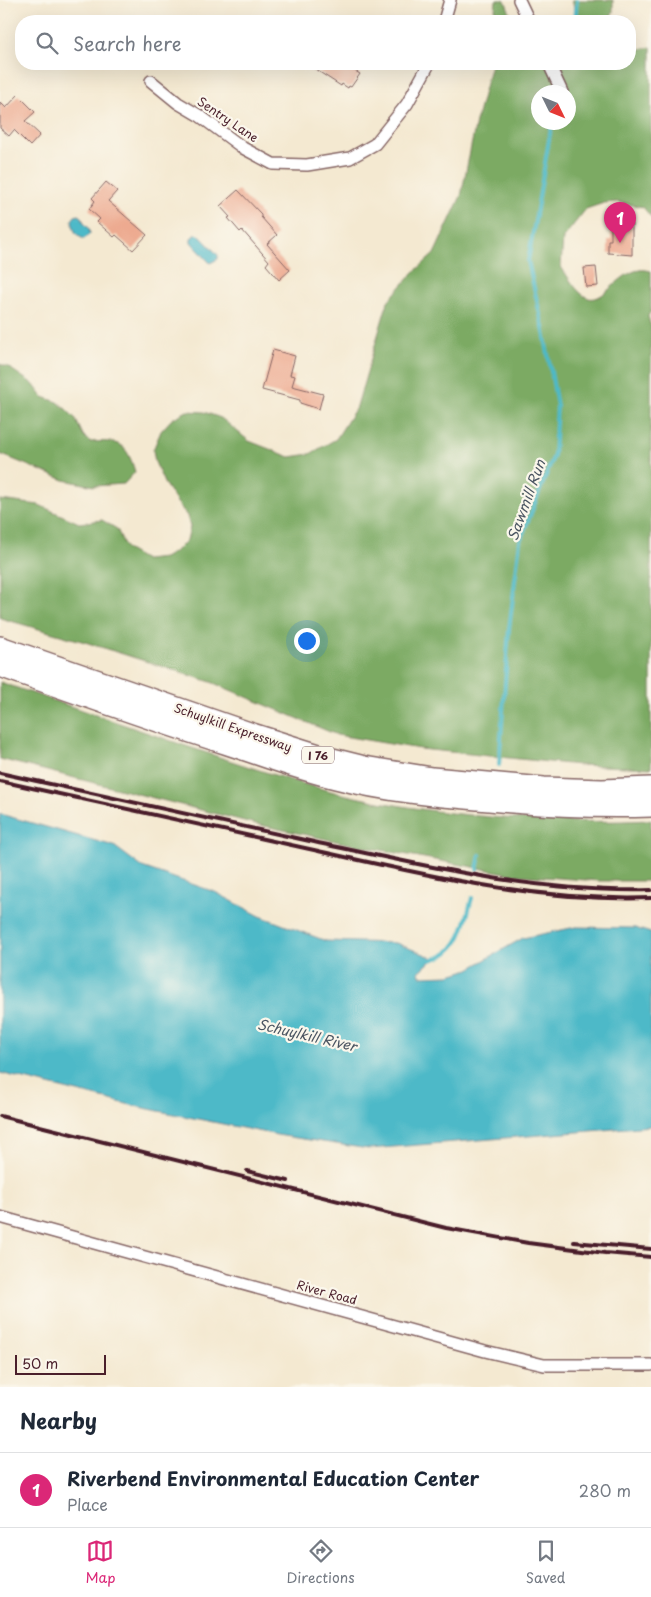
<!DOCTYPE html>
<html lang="en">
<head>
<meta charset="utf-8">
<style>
  body { margin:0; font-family:"Playpen Sans",sans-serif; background:#f6f6f7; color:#1f2937 }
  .compass { position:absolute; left:531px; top:85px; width:45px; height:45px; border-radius:50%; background:#fff; box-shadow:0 5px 20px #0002; rotate:133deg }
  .scale { position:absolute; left:15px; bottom:12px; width:91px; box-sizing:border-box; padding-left:5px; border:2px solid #4a1f2b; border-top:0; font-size:14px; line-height:18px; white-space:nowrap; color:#4a1f2b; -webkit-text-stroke:4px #fbf7ec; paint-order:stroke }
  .you { position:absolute; left:306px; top:640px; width:18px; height:18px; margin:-12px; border:4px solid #fff; border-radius:50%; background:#1a73e8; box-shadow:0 0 0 8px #1a73e833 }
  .badge { display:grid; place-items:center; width:32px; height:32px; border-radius:50%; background:#db2777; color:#fff; font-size:16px; font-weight:700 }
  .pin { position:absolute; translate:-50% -41px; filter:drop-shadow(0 1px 2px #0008) }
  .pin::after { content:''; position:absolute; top:26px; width:18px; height:15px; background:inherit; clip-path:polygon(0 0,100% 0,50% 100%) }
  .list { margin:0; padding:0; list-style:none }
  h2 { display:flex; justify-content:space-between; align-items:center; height:65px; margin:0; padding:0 20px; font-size:21px }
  h2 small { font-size:16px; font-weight:400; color:#747a83 }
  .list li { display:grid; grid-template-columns:32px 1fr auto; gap:15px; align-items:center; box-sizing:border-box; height:75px; padding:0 20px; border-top:1px solid #e0e1e3 }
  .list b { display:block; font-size:19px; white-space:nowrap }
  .list p { margin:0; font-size:16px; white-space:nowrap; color:#747a83 }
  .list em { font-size:16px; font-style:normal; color:#747a83 }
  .icon { flex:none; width:28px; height:28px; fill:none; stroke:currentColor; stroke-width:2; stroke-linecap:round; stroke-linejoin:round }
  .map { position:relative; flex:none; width:651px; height:1387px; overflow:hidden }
  .search { position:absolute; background:#fff; box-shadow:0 5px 20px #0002; left:15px; right:15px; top:15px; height:55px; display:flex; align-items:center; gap:12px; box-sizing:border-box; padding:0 18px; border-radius:20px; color:#747a83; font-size:19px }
  .sheet { height:140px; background:#fff }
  nav { display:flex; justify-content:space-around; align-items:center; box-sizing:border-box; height:70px; border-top:1px solid #e0e1e3; background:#fff; font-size:14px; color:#747a83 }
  nav a { display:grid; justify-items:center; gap:2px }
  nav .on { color:#db2777 }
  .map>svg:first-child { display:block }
</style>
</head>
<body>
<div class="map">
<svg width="651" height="1387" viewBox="0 0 651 1387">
  <rect width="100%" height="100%" fill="#fbf7ec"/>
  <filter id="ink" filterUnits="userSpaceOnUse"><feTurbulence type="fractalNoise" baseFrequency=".02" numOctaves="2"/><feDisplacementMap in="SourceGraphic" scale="10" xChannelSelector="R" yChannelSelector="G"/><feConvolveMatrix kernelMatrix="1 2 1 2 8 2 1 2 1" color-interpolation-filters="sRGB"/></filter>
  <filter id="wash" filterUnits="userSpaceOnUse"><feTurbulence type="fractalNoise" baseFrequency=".0096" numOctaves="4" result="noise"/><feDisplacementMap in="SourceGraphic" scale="20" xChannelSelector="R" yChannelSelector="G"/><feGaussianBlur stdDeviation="1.12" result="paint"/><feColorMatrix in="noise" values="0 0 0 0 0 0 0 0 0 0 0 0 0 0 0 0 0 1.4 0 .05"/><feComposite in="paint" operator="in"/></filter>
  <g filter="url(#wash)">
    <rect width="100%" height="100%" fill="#f4e9d1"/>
    <path fill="#7baa63" stroke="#626447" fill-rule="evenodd" d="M496 0H505L513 21H494Z
      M572 0H613V12L609 21H578Z
      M651 47V217L643 207 617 202 604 203 586 209 563 238 561 267C567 275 574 288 583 295 604 312 620 261 651 271V311L648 316 651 327V768L579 765 420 749 337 735 211 682 85 642 0 618V500L39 505 79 523 102 520 117 529 126 549 145 560 164 558 177 550 187 540 190 527 187 516 176 501 164 483 155 462 153 450 161 431 172 419 187 411 204 412 221 418 249 441 290 457 310 454 336 439 357 406 388 301 412 274 434 254 461 196 476 122 491 64H630V51ZM538 92H568V122H538Z
      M0 364 8 367 33 384 43 397 58 402 68 411 75 418 83 435 90 442C119 440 127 443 135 472L124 484 94 486 64 480 0 454Z
      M0 682C62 703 124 725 186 746 238 763 289 781 342 794 439 817 552 825 651 820V881H600L516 875 349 844 260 825 0 759Z"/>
    <path fill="#4db9c8" stroke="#4c6c7a" d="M79 215 82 217 84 223 89 228 90 234 84 239C74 235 74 229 72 220L75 216Z
      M196 234 199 235 218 255V259L210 263 191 242V238Z
      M0 814 114 846 142 867 215 892 260 916 326 941 396 943 434 958 419 972 420 976 450 975 469 969 523 938 576 927 635 928 651 933V1126L369 1149 277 1135 139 1107 0 1073Z"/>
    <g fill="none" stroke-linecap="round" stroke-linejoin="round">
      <path stroke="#4db9c8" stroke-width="4" d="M575 21 577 0
        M499 765 509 629 520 541 554 455 557 406 544 332 528 261 551 128
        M477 869 480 855
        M431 960C435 958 439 958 442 956 463 945 466 918 472 898"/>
    </g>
    <g id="blocks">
      <path fill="#edaa90" d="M307 64H355L352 69 360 74 351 87 349 86 348 88 342 84 341 86Z
        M18 95 35 112 25 121 40 135 30 146 14 130 9 136 0 128V102L6 108Z
        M106 182 117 191 108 201 147 235 133 250 116 235 114 237 97 222 100 219 89 209 95 201 92 198Z
        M238 190 261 214V217L277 235 267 244 290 270 279 280 266 265 269 261 242 230 240 232 228 218 230 217 220 206Z
        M611 222H632V255L608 253V240H611Z
        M596 267 598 286 586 287 584 268Z
        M273 350 295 356 290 375 295 376 292 386 323 394 319 409 300 403V400L262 390Z"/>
    </g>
  </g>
  <g filter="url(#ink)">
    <use href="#blocks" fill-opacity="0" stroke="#866665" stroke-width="1"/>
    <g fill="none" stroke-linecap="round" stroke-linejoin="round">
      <g stroke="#866665" stroke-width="14">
        <path id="street" d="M519 0 529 21
          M444 21 450 0
          M549 64 562 92
          M151 81 178 103 200 116 243 148 273 164 307 165 350 158 375 144 407 104 429 64
          M0 1217 485 1351 544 1365H651"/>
      </g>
      <g stroke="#866665" stroke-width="24">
        <path id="highway" d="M0 647 252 734 328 758 364 767 432 778 544 788 602 790 651 788
          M0 666C75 692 149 719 225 743 262 755 298 769 336 778 386 791 438 796 489 800 543 805 597 808 651 806"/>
      </g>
      <use href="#street" stroke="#fff" stroke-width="11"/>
      <use href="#highway" stroke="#fff" stroke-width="21"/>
      <path stroke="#4a1f2b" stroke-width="4" d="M0 773C105 796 210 819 314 842 425 866 537 893 651 890
        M0 781C105 804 210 827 314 850 425 875 537 902 651 898
        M0 1116 446 1228 528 1243 605 1253 651 1257
        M247 1171 288 1181
        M574 1242 651 1249"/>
    </g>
  </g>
  <g text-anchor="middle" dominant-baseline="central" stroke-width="4.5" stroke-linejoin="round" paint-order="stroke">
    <rect fill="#fbf7ec" stroke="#7f6065" stroke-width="1" x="302" y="746.5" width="32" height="17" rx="4"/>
    <g font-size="11" font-weight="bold" fill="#4a1f2b">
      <text x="318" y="755">I 76</text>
    </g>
    <g font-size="12" fill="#4a1f2b" stroke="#fbf7ec">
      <text transform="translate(228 119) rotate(34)">Sentry Lane</text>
      <text transform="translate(233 727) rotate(19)">Schuylkill Expressway</text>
      <text transform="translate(327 1292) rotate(15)">River Road</text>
    </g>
    <g font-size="14" font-style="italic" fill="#4b5562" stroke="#fbf7ec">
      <text transform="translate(526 500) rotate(-70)">Sawmill Run</text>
      <text transform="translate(307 1035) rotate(13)">Schuylkill River</text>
    </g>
  </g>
</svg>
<svg class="compass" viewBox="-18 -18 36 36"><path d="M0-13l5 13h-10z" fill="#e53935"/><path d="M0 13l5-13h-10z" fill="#747a83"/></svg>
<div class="scale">50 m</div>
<div class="you"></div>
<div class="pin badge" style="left:620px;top:243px">1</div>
<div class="search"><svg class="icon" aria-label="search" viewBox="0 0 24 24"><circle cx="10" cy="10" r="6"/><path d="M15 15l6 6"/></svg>Search here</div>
</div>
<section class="sheet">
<h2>Nearby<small></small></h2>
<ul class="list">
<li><span class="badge">1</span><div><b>Riverbend Environmental Education Center</b><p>Place</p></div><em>280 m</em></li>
</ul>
</section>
<nav>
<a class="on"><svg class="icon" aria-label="map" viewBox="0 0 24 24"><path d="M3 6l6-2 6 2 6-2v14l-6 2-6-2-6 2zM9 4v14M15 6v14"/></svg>Map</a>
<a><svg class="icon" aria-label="directions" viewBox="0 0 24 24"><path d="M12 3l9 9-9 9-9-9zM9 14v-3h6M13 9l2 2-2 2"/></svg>Directions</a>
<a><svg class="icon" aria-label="saved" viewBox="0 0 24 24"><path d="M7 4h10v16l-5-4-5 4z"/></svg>Saved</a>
</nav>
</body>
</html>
